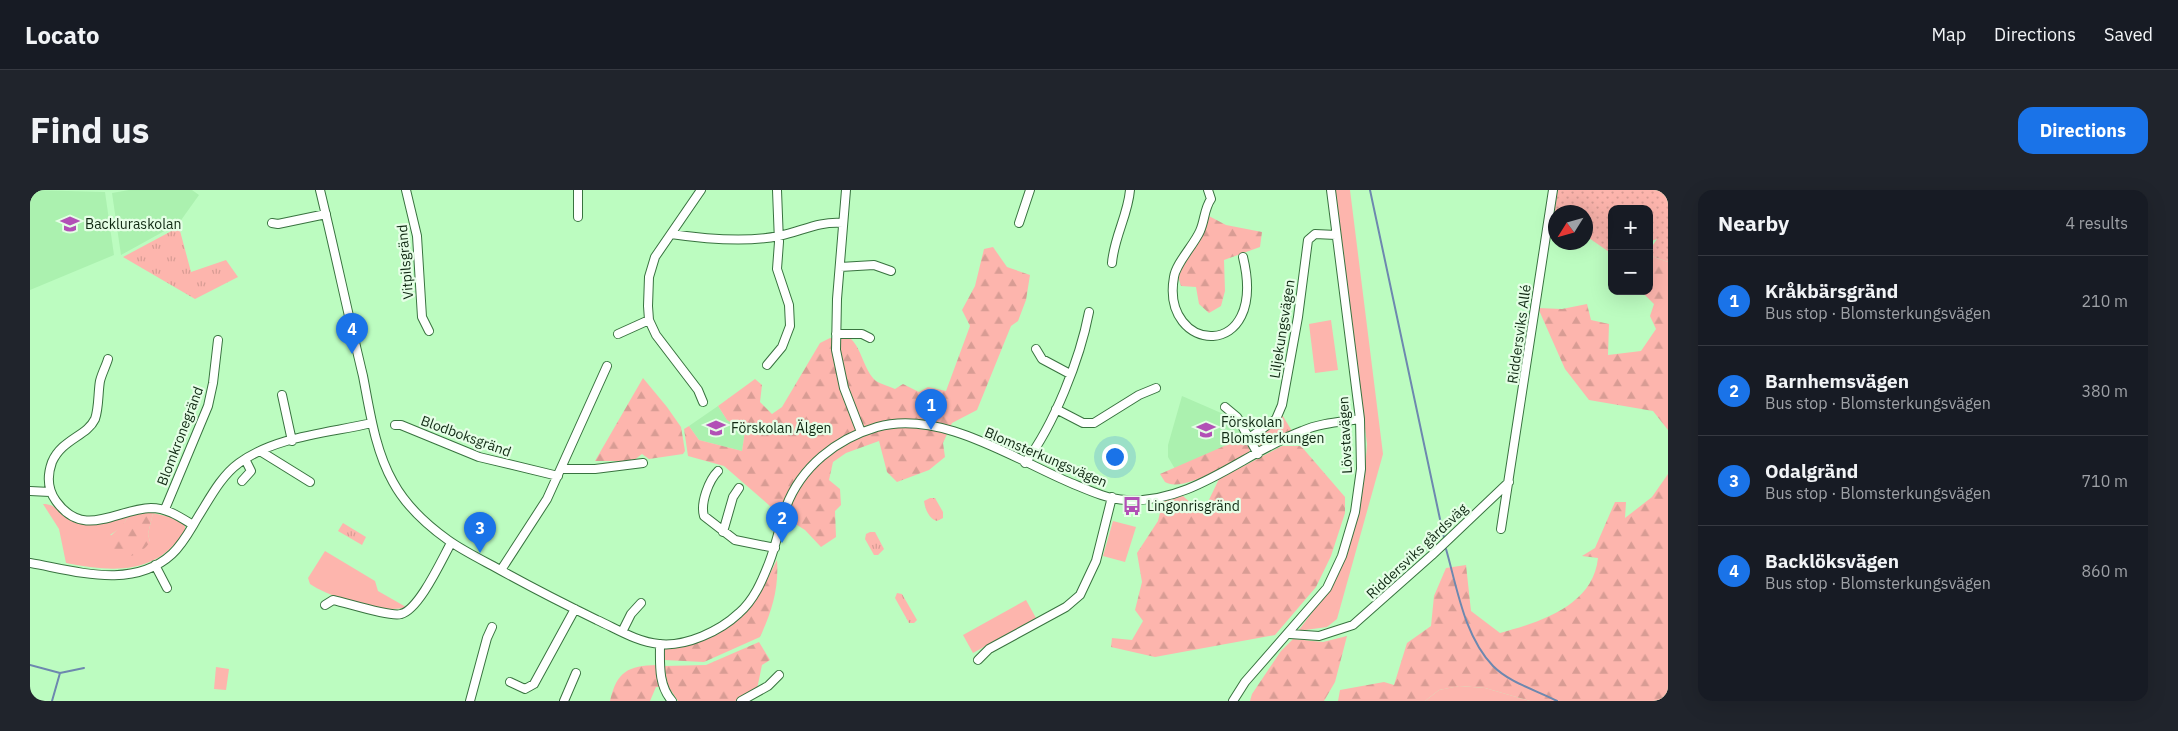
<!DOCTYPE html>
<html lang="en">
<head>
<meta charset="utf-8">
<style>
  body { margin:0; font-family:"IBM Plex Sans",sans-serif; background:#20242c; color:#f1f3f6 }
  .controls { position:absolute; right:15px; top:15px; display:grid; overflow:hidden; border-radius:10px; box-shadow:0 5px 20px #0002 }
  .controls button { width:45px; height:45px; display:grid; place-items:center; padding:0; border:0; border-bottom:1px solid #363941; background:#171b24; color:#f1f3f6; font:25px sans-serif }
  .compass { position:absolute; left:1518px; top:15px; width:45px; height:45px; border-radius:50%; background:#171b24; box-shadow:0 5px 20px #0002; rotate:233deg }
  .you { position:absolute; left:1084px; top:266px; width:18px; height:18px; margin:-12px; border:4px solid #fff; border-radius:50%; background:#1a73e8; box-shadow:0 0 0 8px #1a73e833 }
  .badge { display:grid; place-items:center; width:32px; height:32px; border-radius:50%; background:#1a73e8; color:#fff; font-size:16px; font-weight:700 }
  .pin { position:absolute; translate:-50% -41px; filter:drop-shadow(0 1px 2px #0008) }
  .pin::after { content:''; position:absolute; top:26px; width:18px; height:15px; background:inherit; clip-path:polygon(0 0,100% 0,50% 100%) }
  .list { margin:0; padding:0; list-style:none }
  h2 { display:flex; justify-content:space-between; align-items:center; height:65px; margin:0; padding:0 20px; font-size:21px }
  h2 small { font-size:16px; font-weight:400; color:#9ea1a6 }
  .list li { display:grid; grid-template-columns:32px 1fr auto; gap:15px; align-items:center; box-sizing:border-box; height:90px; padding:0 20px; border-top:1px solid #363941 }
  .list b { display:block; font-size:19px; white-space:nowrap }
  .list p { margin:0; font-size:16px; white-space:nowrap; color:#9ea1a6 }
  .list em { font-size:16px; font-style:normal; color:#9ea1a6 }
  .map { position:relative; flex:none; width:1638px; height:511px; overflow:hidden; border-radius:15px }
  header { display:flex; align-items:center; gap:30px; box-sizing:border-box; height:70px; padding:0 25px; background:#171b24; border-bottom:1px solid #363941 }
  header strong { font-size:24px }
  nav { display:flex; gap:28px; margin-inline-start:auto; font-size:18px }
  .intro { display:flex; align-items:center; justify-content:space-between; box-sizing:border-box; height:120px; padding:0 30px }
  h1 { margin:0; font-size:35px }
  .button { padding:12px 22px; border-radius:15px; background:#1a73e8; color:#fff; font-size:18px; font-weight:700 }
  main { display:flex; gap:30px; padding:0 30px }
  aside { flex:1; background:#171b24; border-radius:15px; box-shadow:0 5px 20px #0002 }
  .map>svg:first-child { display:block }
</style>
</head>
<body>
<header>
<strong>Locato</strong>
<nav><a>Map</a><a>Directions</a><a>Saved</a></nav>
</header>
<div class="intro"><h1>Find us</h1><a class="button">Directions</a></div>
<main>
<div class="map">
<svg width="1638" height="511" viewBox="0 0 1638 511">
  <defs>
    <pattern id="forest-firs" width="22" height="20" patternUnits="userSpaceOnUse" patternTransform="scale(1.25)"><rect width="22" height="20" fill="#fdb5ad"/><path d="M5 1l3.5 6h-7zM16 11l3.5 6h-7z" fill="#d89c94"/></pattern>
    <pattern id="park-tufts" width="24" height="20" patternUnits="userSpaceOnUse" patternTransform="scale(1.25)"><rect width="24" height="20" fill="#fdb5ad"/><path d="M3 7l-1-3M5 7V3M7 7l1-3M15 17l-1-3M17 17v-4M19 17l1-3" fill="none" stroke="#d89c94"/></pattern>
    <pattern id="garden-dots" width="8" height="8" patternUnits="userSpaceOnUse" patternTransform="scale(1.25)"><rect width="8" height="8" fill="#fdb5ad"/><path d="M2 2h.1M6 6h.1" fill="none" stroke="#d89c94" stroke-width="1.8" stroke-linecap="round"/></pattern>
  </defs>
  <rect width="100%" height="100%" fill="#bcfcc0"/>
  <path fill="#abf1af" d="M0 0 75 2 84 65 0 100Z
    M99 0H162L169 5 149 33 91 65 82 3Z
    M1152 206 1205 229 1215 250 1145 279 1138 267V255Z
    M688 216 697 230 715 241 712 261 669 250 659 236Z"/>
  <path fill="#fdb5ad" d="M1304 0H1320L1353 264 1307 429 1297 437 1268 441C1315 383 1332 329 1337 254Z
    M1301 130 1308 180 1285 183 1279 134Z
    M13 314C23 314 25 318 33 324 56 340 75 333 99 325L92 337 80 345 120 352 118 344 123 323 140 327 155 335V340C127 386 82 382 36 373L29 339Z
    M1083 331 1106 337 1095 372 1073 366Z
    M295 361 345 391 348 401 376 417C354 425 299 407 280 394L278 388Z
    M996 410 1006 428 943 463 933 445Z
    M186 477 199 479 196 500 184 499Z
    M1429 496 1455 498 1500 511H1395L1409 500Z"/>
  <path fill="url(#forest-firs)" d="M1177 25 1196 35 1232 42 1230 57 1194 70 1195 101 1191 116 1179 123 1169 114 1166 97 1151 96 1148 86Z
    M963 57 977 77 1000 85 996 110 988 131 981 136 947 220 922 233 913 253 915 267 899 280 867 292 857 282 849 251 816 263 803 272 799 290 810 299 811 315 805 321 806 347 791 357 775 340 748 323 694 276 658 266 654 239 659 236 669 250 712 261 715 241 697 230 688 216 725 189 732 195 730 212 742 224 752 217 790 153 800 148 821 149C833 161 833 179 846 191 850 194 859 196 865 199L873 194 889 202 898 197 916 201 940 136 932 120 945 96 954 59Z
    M1619 65 1638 72V240L1623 221 1559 210 1535 179 1508 118 1532 119 1557 114 1561 130 1579 134 1578 165 1611 161 1626 139 1620 126 1624 114 1612 102 1619 101Z
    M613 188 637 217 651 237 655 261 653 264 619 269 612 264 603 271H565Z
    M1251 223 1262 241 1231 258 1227 256 1223 248Z
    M1215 247 1221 258 1218 264C1201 273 1152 303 1135 292L1130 284Z
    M1252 256H1271L1315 307V323L1301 366 1286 397 1245 445 1125 467 1081 457 1082 448 1102 450 1113 431 1105 420 1112 392 1107 363 1128 331 1133 310 1153 306 1165 317 1176 316 1189 289Z
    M1638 284V511H1500L1455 498 1430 496 1409 500 1395 511H1308L1310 500 1354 492 1364 495 1377 453 1401 436 1404 406 1416 378 1436 375 1441 421 1470 443C1510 432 1563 416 1568 368L1552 366 1565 358 1585 312H1596L1595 328 1622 307Z
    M112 322 123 323 118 344 120 352C109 368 96 368 78 367L73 359C77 344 92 340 99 325Z
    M747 370C749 398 742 421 730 447L674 472 634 470V461L637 457 709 427 730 403Z
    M1317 446 1305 492 1294 511H1220L1222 504 1251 461 1263 449 1293 452Z
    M729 452 740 470 732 475 727 499 705 511H648L638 496 634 476 676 475Z
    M627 475 630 497H626L620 511H580C587 481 598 476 627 475Z"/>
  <path fill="url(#park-tufts)" d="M149 37 161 82 196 70 208 87 165 109 93 67Z
    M900 308H905L913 322V328L907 331C899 329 895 319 894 311Z
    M313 333 336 347 332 355 308 341Z
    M840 342H845L854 359 848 365H844L835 349 836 344Z
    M867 403 872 404 887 430 884 433H879L865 408Z"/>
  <path fill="url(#garden-dots)" d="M1528 0H1638V72L1619 65V61L1627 49 1619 52V19H1582V64L1556 46V22H1526L1525 41 1521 40Z"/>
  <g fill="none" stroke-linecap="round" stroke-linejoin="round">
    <path stroke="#6d88af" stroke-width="2" d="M1340 0 1414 348
      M1416 359C1427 397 1434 446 1463 476 1480 493 1506 500 1527 511
      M0 475 30 483 54 478
      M22 511 30 483"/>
    <g stroke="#38733f" stroke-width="10">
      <path id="minor" d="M290 0C305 62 318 124 333 186 340 222 345 260 363 292 376 316 397 335 418 350 432 360 448 368 463 376 497 395 532 413 567 430 587 439 607 452 629 454 656 457 690 441 709 423 724 410 732 391 739 373 746 355 750 335 756 317 771 277 806 249 847 237 910 219 984 269 1041 293 1058 300 1077 309 1096 310 1163 314 1213 263 1272 241 1290 233 1310 232 1330 229
        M376 0 387 46 392 127 399 141
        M671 0 625 67 619 87 618 116 619 130 626 145 668 200 673 212
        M816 0 807 109 806 160 814 198 831 242
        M1178 0 1181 9C1174 19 1175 30 1170 41 1164 55 1146 73 1144 87 1130 164 1239 174 1213 67
        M548 27V0
        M242 33 248 34 296 24
        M989 33 1000 0
        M641 44C675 49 715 53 749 46 773 41 788 31 813 33
        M1082 73C1084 47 1098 25 1100 0
        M810 77 844 75 861 81
        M588 144 619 130
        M806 144H832L840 148
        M1006 159 1012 169 1040 184
        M78 169C76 176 72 183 70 191 68 202 69 218 65 229 57 246 32 249 22 272 17 286 18 300 26 311 54 350 86 319 121 318 137 318 150 327 163 335
        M737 175 752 157 760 136 759 115 747 79 749 52 747 0
        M252 205 262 251
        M1195 217 1207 227 1228 264
        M1026 219 1053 233H1064L1109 205 1126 198
        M365 235H371L449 267 528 286
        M1219 248 1246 229 1252 215 1268 127 1278 50 1285 44 1306 45
        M230 261 280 292
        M995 273C1024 235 1050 169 1059 122
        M532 279H565L613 273
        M688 281C679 290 670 313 674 326L705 350 745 358
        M212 291 221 281 215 269
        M0 301 20 302
        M135 319 178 216 183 193 188 150
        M1471 339 1523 0
        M693 342 703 307 709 298
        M0 373C46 381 103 400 142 364 153 354 160 340 168 327 180 308 191 286 209 273 246 246 299 243 342 233
        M125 375 137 398
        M471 380 517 309 577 176
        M295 415 303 410C318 413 359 427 371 424 389 420 412 369 421 353
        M592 442 601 424 611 413
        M1260 444 1289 446 1323 435 1402 365 1479 292
        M630 454C630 474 628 495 642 511
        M948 470 959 459 1036 417 1050 405 1066 371 1082 307
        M480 492 495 499 504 494 545 419
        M440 511 457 448 462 437
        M534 511 546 483
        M711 511 738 496 749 485
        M1203 511 1215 492 1297 398 1312 366 1325 322 1331 279 1330 229 1301 0"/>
    </g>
    <use href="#minor" stroke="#fff" stroke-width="8"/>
  </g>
  <defs>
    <g id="school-bare" transform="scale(1.5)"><path d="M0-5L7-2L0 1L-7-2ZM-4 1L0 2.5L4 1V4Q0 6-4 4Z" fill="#b250b6" stroke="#e5fee6" stroke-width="2.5" paint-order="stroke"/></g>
    <g id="bus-bare" transform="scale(1.5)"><path d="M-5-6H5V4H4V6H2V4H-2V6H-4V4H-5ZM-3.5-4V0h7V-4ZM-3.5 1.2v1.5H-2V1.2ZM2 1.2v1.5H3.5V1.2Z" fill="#b250b6" stroke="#e5fee6" stroke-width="2.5" paint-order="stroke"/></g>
  </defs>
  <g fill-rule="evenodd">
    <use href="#school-bare" x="40" y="34"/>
    <use href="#school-bare" x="686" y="238"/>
    <use href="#school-bare" x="1176" y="240"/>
    <use href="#bus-bare" x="1102" y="316"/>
  </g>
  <g text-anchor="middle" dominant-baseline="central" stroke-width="4.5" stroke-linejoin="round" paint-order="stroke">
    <g font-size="14" fill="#102913" stroke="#e5fee6" text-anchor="start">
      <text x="55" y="34">Backluraskolan</text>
      <text x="1191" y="232">Förskolan<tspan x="1191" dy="16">Blomsterkungen</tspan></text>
      <text x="701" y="238">Förskolan Älgen</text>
      <text x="1117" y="316">Lingonrisgränd</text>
    </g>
    <g font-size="14" fill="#102913" stroke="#e5fee6">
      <text transform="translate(375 72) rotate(-95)">Vitpilsgränd</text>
      <text transform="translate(1252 139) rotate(-81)">Liljekungsvägen</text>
      <text transform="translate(1489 144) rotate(-82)">Riddersviks Allé</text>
      <text transform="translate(1315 245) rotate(-93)">Lövstavägen</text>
      <text transform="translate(150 246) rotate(-69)">Blomkronegränd</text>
      <text transform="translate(436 246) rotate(20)">Blodboksgränd</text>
      <text transform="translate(1016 267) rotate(23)">Blomsterkungsvägen</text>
      <text transform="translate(1387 361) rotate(-43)">Riddersviks gårdsväg</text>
    </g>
  </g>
</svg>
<div class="controls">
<button>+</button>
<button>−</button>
</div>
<svg class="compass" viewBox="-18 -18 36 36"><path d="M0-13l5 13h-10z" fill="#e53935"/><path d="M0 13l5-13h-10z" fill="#9ea1a6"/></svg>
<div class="you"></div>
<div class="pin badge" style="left:901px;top:240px">1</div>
<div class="pin badge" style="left:752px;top:353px">2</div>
<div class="pin badge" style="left:450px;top:363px">3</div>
<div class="pin badge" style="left:322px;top:164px">4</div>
</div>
<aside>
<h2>Nearby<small>4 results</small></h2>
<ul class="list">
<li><span class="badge">1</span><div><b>Kråkbärsgränd</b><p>Bus stop · Blomsterkungsvägen</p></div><em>210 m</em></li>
<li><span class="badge">2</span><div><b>Barnhemsvägen</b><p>Bus stop · Blomsterkungsvägen</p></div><em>380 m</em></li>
<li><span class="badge">3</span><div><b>Odalgränd</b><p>Bus stop · Blomsterkungsvägen</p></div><em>710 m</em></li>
<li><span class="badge">4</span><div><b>Backlöksvägen</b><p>Bus stop · Blomsterkungsvägen</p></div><em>860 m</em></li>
</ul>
</aside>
</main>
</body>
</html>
